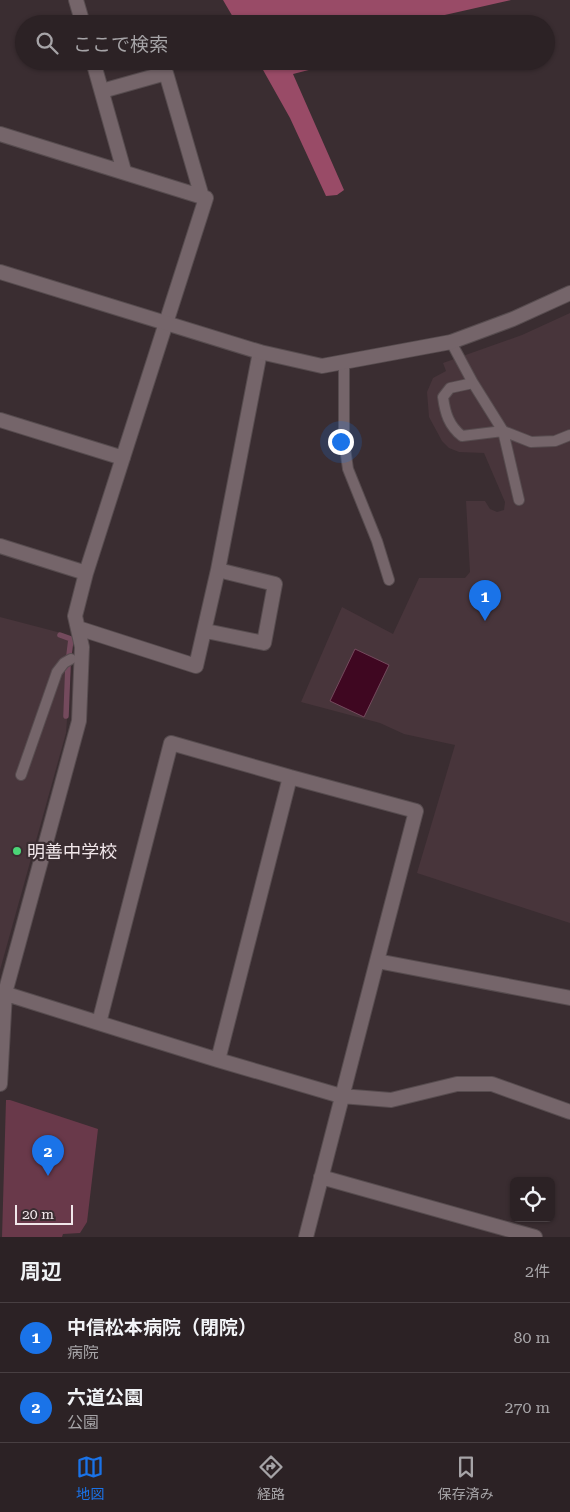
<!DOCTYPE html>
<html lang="ja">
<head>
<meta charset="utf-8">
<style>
  body { margin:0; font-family:"Roboto Serif","Noto Sans JP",serif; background:#382f32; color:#f1f3f6 }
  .controls { position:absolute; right:15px; bottom:15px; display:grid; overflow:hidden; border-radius:8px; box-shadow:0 1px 4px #0004 }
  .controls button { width:45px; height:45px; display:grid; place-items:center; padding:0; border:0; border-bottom:1px solid #483f42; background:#2c2225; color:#f1f3f6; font:25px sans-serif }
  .scale { position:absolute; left:15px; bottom:12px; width:58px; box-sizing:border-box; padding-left:5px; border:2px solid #f1e7ea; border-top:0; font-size:14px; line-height:18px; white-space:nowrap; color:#f1e7ea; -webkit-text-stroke:4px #3a2d31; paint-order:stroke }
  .you { position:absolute; left:340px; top:441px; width:18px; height:18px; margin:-12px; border:4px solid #fff; border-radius:50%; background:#1a73e8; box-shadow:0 0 0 8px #1a73e833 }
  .badge { display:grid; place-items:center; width:32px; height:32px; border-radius:50%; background:#1a73e8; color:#fff; font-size:16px; font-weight:700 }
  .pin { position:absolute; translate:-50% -41px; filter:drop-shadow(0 1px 2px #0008) }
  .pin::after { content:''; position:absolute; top:26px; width:18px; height:15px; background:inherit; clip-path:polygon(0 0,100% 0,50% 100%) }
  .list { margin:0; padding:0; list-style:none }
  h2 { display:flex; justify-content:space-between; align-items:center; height:65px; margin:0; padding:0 20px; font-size:21px }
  h2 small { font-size:16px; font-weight:400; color:#a6a4a7 }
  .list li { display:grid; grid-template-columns:32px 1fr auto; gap:15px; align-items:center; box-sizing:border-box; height:70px; padding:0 20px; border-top:1px solid #483f42 }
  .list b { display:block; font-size:19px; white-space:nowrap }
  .list p { margin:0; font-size:16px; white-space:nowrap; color:#a6a4a7 }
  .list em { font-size:16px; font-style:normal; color:#a6a4a7 }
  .icon { flex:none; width:28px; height:28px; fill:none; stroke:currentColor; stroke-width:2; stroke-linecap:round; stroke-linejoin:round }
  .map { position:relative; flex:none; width:570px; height:1237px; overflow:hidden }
  .search { position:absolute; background:#2c2225; box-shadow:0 1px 4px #0004; left:15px; right:15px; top:15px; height:55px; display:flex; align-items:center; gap:12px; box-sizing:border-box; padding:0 18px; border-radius:28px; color:#a6a4a7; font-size:19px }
  .sheet { height:205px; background:#2c2225 }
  nav { display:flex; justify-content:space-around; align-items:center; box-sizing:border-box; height:70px; border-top:1px solid #483f42; background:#2c2225; font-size:14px; color:#a6a4a7 }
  nav a { display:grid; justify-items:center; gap:2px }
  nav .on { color:#1a73e8 }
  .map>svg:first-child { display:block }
</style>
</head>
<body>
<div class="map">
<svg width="570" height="1237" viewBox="0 0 570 1237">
  <rect width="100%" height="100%" fill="#3a2d31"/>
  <path fill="#48353b" d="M570 313V923L417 873 455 745 404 734 380 723 301 702 342 607 393 634 419 578H465L470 572 466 501H485L490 509 497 512 504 510 505 502 484 453 459 452 449 448 442 441 429 417 427 392 433 378 446 371 443 363 522 335Z
    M0 617 69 635 73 638 66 733 0 970Z"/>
  <path fill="#69394a" d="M6 1100H10L98 1129 87 1222 80 1233 63 1234 62 1237H2Z"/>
  <path fill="#994b67" d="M223 0H511L405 24H237Z
    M258 61H344L293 74 344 190 337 195 326 196 290 118Z"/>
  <path fill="#3f0721" stroke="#744a5d" d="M355 649 389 665 364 717 330 701Z"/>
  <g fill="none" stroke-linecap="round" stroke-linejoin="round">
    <path stroke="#744a5d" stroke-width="5.5" d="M60 635 71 639 69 655
      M66 716 68 665"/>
    <g stroke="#574c4f" stroke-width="12">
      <path id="service" d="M451 342 473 383 450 388 443 397C445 413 449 426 462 436L503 431 531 442 555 441 570 435
        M344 361V441L348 469 377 541 389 580
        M473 383 503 431 519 500
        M21 775 57 672 64 663 71 659"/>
    </g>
    <g stroke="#574c4f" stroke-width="16">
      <path id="minor" d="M76 0 83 24
        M93 61 124 171
        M102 91 166 73 202 197
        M0 134 206 198 86 573 75 616 82 647 79 721 5 993 0 1084
        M0 420 123 458
        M0 546 86 573
        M78 628 196 666 218 570 260 352
        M206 631 264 643 275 584 218 570
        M290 777 171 743 99 1023 218 1060 290 777 416 811 377 961
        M0 992 99 1023
        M218 1060 341 1096 391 1100 457 1084H492L570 1112
        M321 1177 535 1237
        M306 1237 377 961 570 998"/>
    </g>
    <g stroke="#574c4f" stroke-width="16">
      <path id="tertiary" d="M0 272 260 352 322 366 451 342 513 319 570 293"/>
    </g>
    <use href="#service" stroke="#75656a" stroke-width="10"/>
    <use href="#minor" stroke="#75656a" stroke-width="14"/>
    <use href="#tertiary" stroke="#75656a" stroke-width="14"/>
  </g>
  <circle fill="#4bd677" stroke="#3a2d31" stroke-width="2" cx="17" cy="851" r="5"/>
  <g text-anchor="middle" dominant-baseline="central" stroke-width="4.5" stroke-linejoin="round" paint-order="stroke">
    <g font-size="18" fill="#f1e7ea" stroke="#3a2d31" text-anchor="start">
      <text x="27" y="851">明善中学校</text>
    </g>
  </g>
</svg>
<div class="controls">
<button><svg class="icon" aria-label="locate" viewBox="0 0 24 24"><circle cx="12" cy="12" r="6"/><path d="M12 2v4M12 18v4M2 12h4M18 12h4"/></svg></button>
</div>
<div class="scale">20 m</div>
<div class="you"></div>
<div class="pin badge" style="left:485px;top:621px">1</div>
<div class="pin badge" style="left:48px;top:1176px">2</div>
<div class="search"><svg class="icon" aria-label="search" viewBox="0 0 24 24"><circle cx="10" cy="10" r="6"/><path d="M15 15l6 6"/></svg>ここで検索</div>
</div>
<section class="sheet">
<h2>周辺<small>2件</small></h2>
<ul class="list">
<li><span class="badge">1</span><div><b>中信松本病院（閉院）</b><p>病院</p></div><em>80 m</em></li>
<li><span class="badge">2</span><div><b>六道公園</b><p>公園</p></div><em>270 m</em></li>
</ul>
</section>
<nav>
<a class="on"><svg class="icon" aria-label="map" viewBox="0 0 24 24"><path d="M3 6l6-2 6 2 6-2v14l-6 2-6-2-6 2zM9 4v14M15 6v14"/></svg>地図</a>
<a><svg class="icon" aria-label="directions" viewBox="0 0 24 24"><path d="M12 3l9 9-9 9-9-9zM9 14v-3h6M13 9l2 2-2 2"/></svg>経路</a>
<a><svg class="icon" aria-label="saved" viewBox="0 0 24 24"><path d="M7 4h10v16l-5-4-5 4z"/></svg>保存済み</a>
</nav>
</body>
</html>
